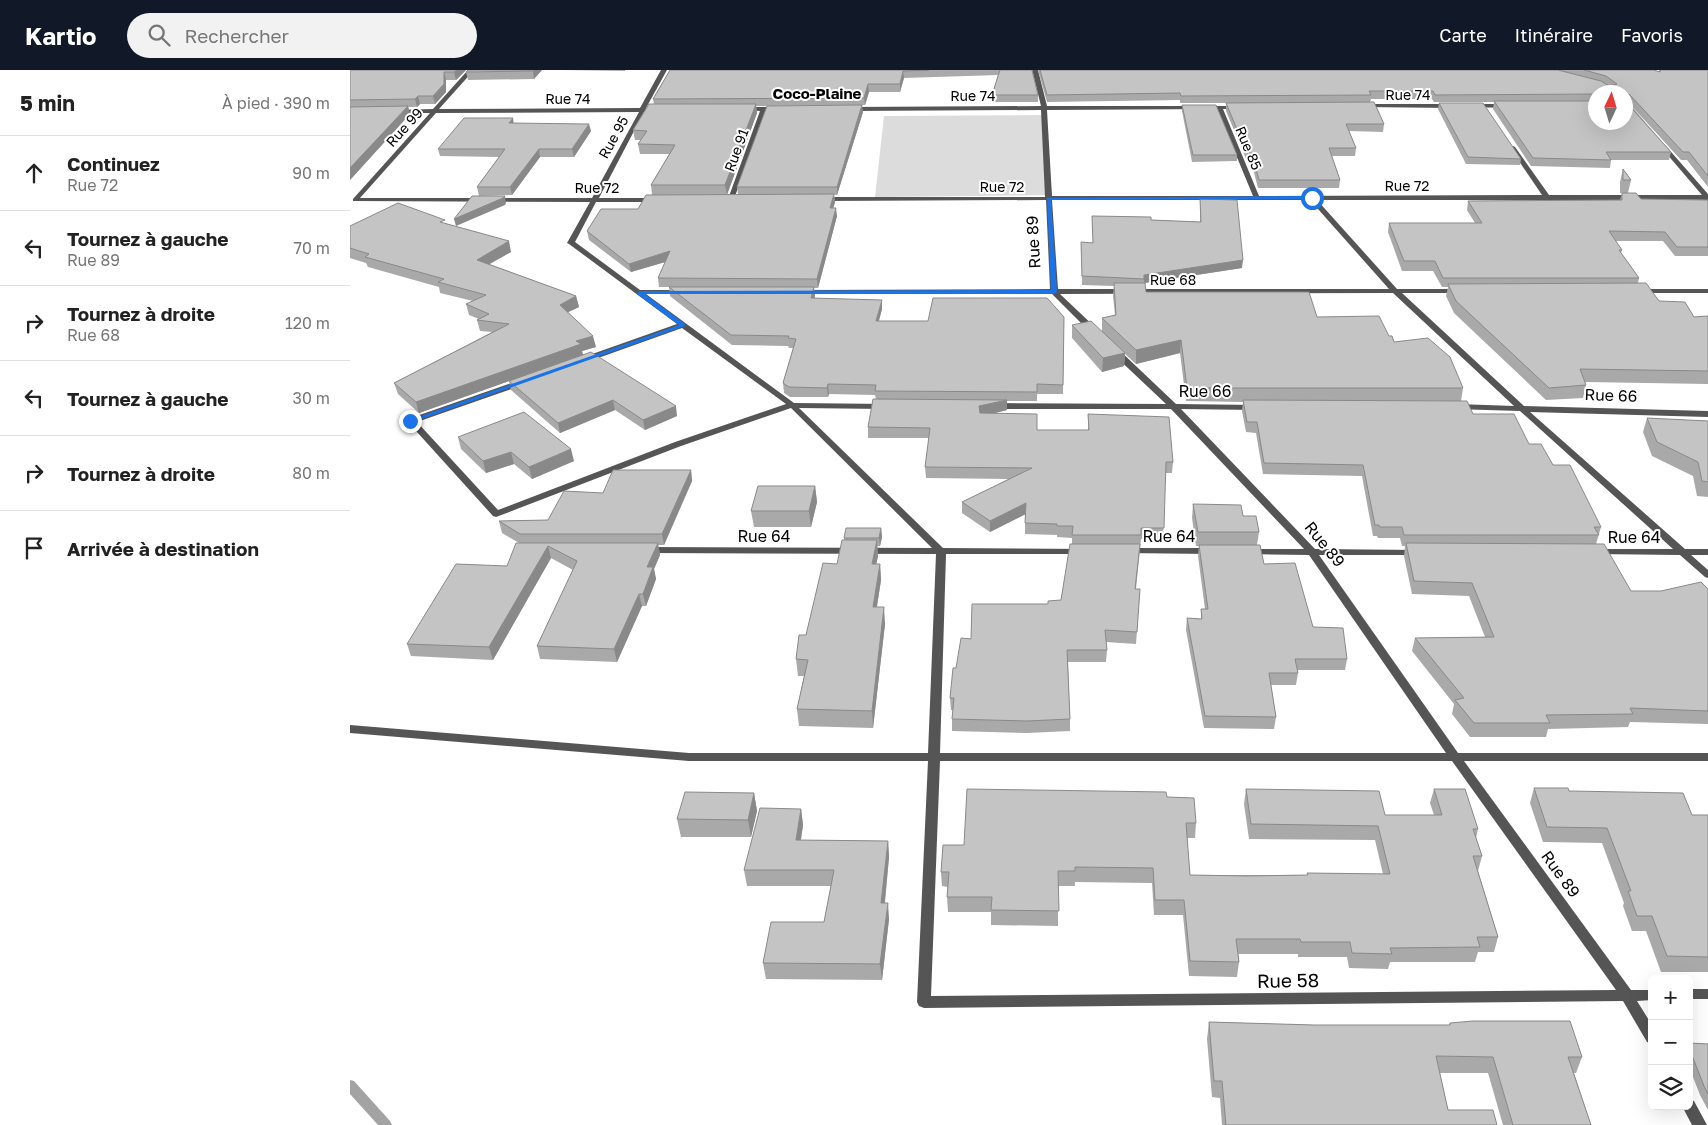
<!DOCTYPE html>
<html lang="fr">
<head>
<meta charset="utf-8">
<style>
  body { margin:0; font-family:"Golos Text",sans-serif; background:#f2f2f2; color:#222 }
  .controls { position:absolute; right:15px; bottom:15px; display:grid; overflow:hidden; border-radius:8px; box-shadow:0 5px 20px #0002 }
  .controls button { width:45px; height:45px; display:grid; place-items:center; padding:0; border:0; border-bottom:1px solid #e0e0e0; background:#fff; color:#222; font:25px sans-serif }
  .compass { position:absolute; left:1238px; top:15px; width:45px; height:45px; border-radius:50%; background:#fff; box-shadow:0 5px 20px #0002; rotate:4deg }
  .stop { position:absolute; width:15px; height:15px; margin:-11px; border:4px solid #1a73e8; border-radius:50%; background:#fff }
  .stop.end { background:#1a73e8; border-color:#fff; box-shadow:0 1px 5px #0008 }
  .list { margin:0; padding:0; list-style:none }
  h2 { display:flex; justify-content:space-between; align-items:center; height:65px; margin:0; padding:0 20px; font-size:21px }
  h2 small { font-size:16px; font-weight:400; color:#767676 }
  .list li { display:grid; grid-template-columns:32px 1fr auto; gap:15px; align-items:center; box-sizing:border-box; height:75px; padding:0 20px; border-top:1px solid #e0e0e0 }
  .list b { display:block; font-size:19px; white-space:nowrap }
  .list p { margin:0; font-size:16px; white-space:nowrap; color:#767676 }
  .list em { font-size:16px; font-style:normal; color:#767676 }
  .icon { flex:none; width:28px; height:28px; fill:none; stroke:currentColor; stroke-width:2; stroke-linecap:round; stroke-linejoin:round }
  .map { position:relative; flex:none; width:1358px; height:1055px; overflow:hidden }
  header { display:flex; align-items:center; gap:30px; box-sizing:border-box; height:70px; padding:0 25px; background:#111827; color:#fff }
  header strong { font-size:24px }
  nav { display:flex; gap:28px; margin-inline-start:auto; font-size:18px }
  .search { width:350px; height:45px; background:#f2f2f2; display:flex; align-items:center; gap:12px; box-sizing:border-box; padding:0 18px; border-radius:28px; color:#767676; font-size:19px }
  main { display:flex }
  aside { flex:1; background:#fff }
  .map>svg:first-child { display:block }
</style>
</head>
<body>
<header>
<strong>Kartio</strong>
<div class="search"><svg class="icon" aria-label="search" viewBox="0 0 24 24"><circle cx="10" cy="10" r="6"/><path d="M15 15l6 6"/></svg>Rechercher</div>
<nav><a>Carte</a><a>Itinéraire</a><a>Favoris</a></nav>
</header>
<main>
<aside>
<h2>5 min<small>À pied · 390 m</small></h2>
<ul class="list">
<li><svg class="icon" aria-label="ahead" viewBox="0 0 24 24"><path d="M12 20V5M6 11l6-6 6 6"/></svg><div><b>Continuez</b><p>Rue 72</p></div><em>90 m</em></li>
<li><svg class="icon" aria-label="left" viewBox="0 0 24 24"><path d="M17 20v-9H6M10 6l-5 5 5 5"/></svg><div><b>Tournez à gauche</b><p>Rue 89</p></div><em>70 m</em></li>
<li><svg class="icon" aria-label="right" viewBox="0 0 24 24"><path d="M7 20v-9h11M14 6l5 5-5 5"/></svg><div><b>Tournez à droite</b><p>Rue 68</p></div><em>120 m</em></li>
<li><svg class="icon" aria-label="left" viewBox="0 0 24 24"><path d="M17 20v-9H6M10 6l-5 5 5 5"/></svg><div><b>Tournez à gauche</b></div><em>30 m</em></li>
<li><svg class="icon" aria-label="right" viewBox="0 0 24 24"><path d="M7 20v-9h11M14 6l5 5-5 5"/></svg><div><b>Tournez à droite</b></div><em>80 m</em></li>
<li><svg class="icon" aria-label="arrive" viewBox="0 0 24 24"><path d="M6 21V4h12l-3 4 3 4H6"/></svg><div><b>Arrivée à destination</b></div></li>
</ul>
</aside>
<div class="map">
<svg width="1358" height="1055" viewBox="0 0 1358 1055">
  <rect width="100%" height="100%" fill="#fff"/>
  <path fill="#dcdcdc" d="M693 45 702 125 525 127 534 46Z"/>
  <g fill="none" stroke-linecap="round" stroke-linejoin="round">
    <path fill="#a3a3a3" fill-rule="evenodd" d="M0 1010 4 1011 40 1051 42 1055H28L0 1024Z"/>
    <path fill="#555" fill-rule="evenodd" d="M118 0H124L89 39 290 38 311 0H317L296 38 300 40 294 42 249 128H307L310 130 307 132H246L225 172 290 220H335V224H296L444 333 538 334 539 336 535 339 449 338 593 478 735 479 737 481 732 484H596L590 683H1096L959 485 896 484 894 482 899 479H954L821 339H644L640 336 644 333 816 334 762 283 761 281 765 279H768L826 334 908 335 909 337 905 340 831 339 965 479 1070 480 1072 482 1067 485H969L1108 683H1358V691H1114L1281 920H1302V930L1287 931 1302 955V974L1297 972 1273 931 574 938 569 936 567 932 578 691H339L0 663V655L339 683H578L586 484 297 483 292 480 297 477 582 478 441 338 331 376 146 447 143 446 57 351 58 349 170 310H176V314L67 352 148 440 325 372 436 334 332 258 237 292H231V288L327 254 219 174 217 173 240 132 3 131V129L80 43H47L45 42V40L83 39ZM289 42 242 128H10L86 43ZM590 691H1102L1266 920 581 926Z
      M682 0H688L697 36H892L893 37 890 39H873L909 126 1192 125 1160 78 1163 76 1165 77 1199 125H1352L1310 76 1315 75 1358 124V130H967L1047 219H1113V223H1052L1174 336 1358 341V347L1180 342 1335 479H1358V485H1341L1358 500V508L1355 507 1330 485 1244 484 1242 482 1247 479H1323L1170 341 1104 339 1103 337 1107 334 1164 336 1043 223 710 224 747 259V263H741L702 224H449V220H452L700 219 696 130 471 131 468 129 471 127H695L691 40 499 41 496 39 499 37 691 36ZM867 39 903 126H702L697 40ZM702 130H960L1039 219H708Z
      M1014 34H1102L1105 36 1102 38 1012 37V35Z
      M1122 34H1157L1160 36 1157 38 1120 37V35Z
      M394 37H427L430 39 427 41H416L384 129 381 131 378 129 410 41 392 40V38Z
      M1286 219H1358V223H1289L1285 221Z
      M777 478H860L865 481 860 484 774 483 772 481Z
      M1339 919H1358V929H1339Z
      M1339 1029 1344 1031 1357 1055H1342L1332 1036H1339Z"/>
  </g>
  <path fill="#a9a9a9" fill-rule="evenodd" d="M0 0H116L106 10H96V22L85 34H70L67 37H58L60 44 0 110Z
    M192 0 184 9 118 10 116 2Z
    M211 0H275V1Z
    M320 0H682L688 25V32H642V25L648 5 554 8 550 22H519L515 35 406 36 407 43 377 124H388L387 117 513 42 487 125H484L485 132 483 138 487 146 468 218H464L465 226 464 228 532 239 529 251H578L714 247 713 324H687V331H657V340L645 343 687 360H738V344L823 392 822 403H815L813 469H791L786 519H790L786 574 756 572 757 580 756 592H718L720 649V661L677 663 602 661V649L603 640H601L600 628 606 598 621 569 698 534 711 530 722 474V468L707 467V465L675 464V444L640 462 612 443V432L659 409 576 408 575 397 579 368H518V357L526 329 525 325 479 324 478 327H440L434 323 433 313 443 278H439L438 276 382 275 320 226 319 217H309L308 208 315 192 281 202 239 170 237 161 288 139 302 125 301 115 319 84H290L288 74 291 70H285L283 60 304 34 303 29Z
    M688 0H1304L1309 2V0H1358V117L1337 90H1331L1277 31 1321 82 1319 90H1261L1260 98 1181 96 1143 39 1144 32H1084L1082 29H1021L1020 32 1034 54 1033 62 999 61 1006 78 1005 86H982L990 110 989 118H908L901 91H897L876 41V33H976H830V30L697 32ZM1246 22H1276L1246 52Z
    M1089 33 1171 89 1170 95 1116 94 1088 39Z
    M832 35 887 85V91L842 92 832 41Z
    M164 53 241 61 224 87H190L162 125 129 126 127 117 149 87 90 86 88 79Z
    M1273 99 1281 110 1278 123 1291 129 1358 130V186H1325L1313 171H1265L1272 180 1271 183 1289 208 1288 213 1309 231 1344 247 1358 246V314L1235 312 1236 315 1233 328 1196 330 1104 243 1096 226 1098 217H1092L1083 201H1052L1038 162 1039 153H1125L1117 140 1118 131 1270 130 1272 123H1270V112Z
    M850 129 892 198 794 213 796 222 967 247 1039 266 1044 272 1113 318 1111 331 1123 344 1179 374 1203 395 1251 457 1246 474 1281 521H1311L1358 519V654L1280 652 1278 657 1198 659 1196 667H1120L1102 644 1104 634 1062 581 1065 568 1135 567 1119 526 1062 524 1054 486 1055 476H1052L1050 468H1028L1027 466H1023L1012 406 913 404 906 363 896 362 892 341 893 332 836 331 830 283 786 294 775 284 774 296 752 302 722 268V255L752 261V248L765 245 763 226 764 216 732 215 731 172 743 173 742 146 801 150 850 152Z
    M96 154 161 182 139 194 226 226 229 237 218 242 246 277 232 281 233 285 327 346 295 360 265 340 210 363 161 320 159 311 69 343 48 324 44 313 142 262 130 261 127 250 129 249 119 245 116 234 123 231 90 223 89 217 18 197 16 193 0 188V156Z
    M1297 348 1358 351V427L1347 426 1343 406 1302 386 1293 362Z
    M108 367 224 391 182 409 164 394 136 403 111 379Z
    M341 400 342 411 314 475H308L310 485 304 499 306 509 296 536H292L267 592 190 589 187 576 223 500 201 488 143 590 61 586 57 574 157 496 169 473 152 463 149 451 198 450 253 423Z
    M465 416 467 432 461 457H404L401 441Z
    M843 434 893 446 909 462 907 475 914 494 963 557 997 589 995 600H947L948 603 946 615H921L926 647 924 659 854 658 836 560 837 548 851 549V539H855L848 486 849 476H846L842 448Z
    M531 458 532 467 530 476H527L528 486 526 494H530L531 510 527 537 535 554 523 658 449 656 447 639 454 606H448L446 589 456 565 487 494 494 470V468Z
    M1184 718 1219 721 1342 745H1358V902H1311L1296 861H1282L1273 836 1274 833 1252 773 1193 772 1180 733Z
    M896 719 1035 745H1084L1080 733 1084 719 1128 759 1126 768 1132 786 1128 801 1148 867 1144 882H1128L1125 892H1040L1038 899 999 898 997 887H948V884H888L889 892 887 907 839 906 833 845H804L802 813 725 812V816H708V856L641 855V842H598L597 827 598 817 592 816 591 802 614 775 817 727 846 753 845 768H837L840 805H957V803L1033 804 1025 770 899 769 894 734Z
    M404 723 407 741 401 767H331L327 749Z
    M451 739 453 755 451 770 538 771 539 787 535 833 539 849 532 910 416 909 413 893 474 852 481 816H397L394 800Z
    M859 952 964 955H1099L1100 953 1232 987 1226 1003H1224L1241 1055H1153L1138 1003H1090L1098 1040 1147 1055H872L870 1028 862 1027 857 969Z
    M1339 973 1358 974V1040L1350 1025 1339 997Z"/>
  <path fill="#898989" d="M107 0H116L106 10 104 2Z
    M184 0H192L184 9 183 1Z
    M553 1 554 8 550 22V14Z
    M94 2 96 10V22L85 34 83 26Z
    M518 14 519 22 515 35 514 28Z
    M68 26 70 34 67 37 65 29Z
    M406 34 407 43 377 125 375 115Z
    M512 35 513 42 487 125V117Z
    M58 36 60 44 0 110V98Z
    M163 48 164 56 159 53Z
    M239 54 241 61 224 87 222 79Z
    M189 79 190 87 162 125 160 117Z
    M484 124 485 132 481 146 480 138Z
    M155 126 156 133 155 135 106 156 104 149Z
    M486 138 487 146 468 218 467 209Z
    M159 171 161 182 129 200 127 190Z
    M320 181 322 190 281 202 279 194Z
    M893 190 892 198 794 213V205Z
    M464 217 465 226 462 238 461 228Z
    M226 226 229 237 212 245 210 235Z
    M532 230V239L526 260V251Z
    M243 266 246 277 232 281 233 285 69 343 66 332 226 271Z
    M831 270 830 283 786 294V280Z
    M775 283 774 296 752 302 753 288Z
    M478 314 479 324 478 327 477 318Z
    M263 330 265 340 210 363 208 353Z
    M657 330V340L629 347V336Z
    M326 336 327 346 295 360 293 350Z
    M221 379 224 391 182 409 179 397Z
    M161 382 164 394 136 403 133 391Z
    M341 400 342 411 314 475 312 464Z
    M465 416 467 432 461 457 459 441Z
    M676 433V444L640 462V451Z
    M531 458 532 467 530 476 529 468Z
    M527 470 528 486 523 510 522 494Z
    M308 473 310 485 304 499 306 509 296 536 293 524 297 497Z
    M198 476 201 488 143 590 139 577Z
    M530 494 531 510 524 554 523 537Z
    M289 524 292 536 267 592 264 579Z
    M534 537 535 554 523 658 522 641Z
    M404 723 407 741 401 767 398 750Z
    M451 739 453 755 448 786 446 770Z
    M538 771 539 787 533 849 531 833Z
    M538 833 539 849 532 910 530 894Z"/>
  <path fill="#c4c4c4" stroke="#898989" d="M0 0H107L104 2H94V14L83 26H68L65 29 0 30Z
    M118 0H184L183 1 116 2Z
    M320 0H579L553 1 550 14H518L514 28 303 29Z
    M650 0H682L688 25H642Z
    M690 0H1208L1251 11 1259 16 1267 14 1256 6 1234 0H1304L1310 2V0H1358V106L1339 82H1333L1279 24 1276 26V32L1321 82H1256L1261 90 1183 88 1144 31H1246V52H1276V22H1246V24L1085 25 1083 21H1019L1021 25 831 26 830 23 697 25Z
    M1024 32 1034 54H996L1006 78H979L990 110H909L902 83H897L876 33Z
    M1089 33H1133L1171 89 1118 87Z
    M299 34H406L375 115H301L325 75 288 74 297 61 283 60Z
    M512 35 487 117H387L417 36Z
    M832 35H866L887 85H843Z
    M58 36 0 98V37Z
    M114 48H163L159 53 239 54 222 79H189L160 117H127L155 79H88Z
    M1273 99 1281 110H1273Z
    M1272 123H1286L1291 129 1358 130V177H1327L1315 162 1259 161 1272 180H1269L1289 208H1093L1085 191H1054L1039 153H1132L1118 131 1272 130Z
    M484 124 480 138H486L467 209 308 208 320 181 279 194 237 161 251 139H288L296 125Z
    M122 126H155L153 128 104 149Z
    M850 129 887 130 893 190 794 205V209L732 206 731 172 743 173 742 146 801 147V150L851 152Z
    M48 133 95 150 90 152 159 171 127 190 226 226 210 235 243 266 226 271 231 274 66 332 44 313 159 254 127 250 139 244 116 234 136 225 88 212 94 209 15 187 19 184 0 178V156Z
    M764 213H795L796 222H959L967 247 1029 246 1039 266H1042L1044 272 1078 268 1100 287 1113 318H837L831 270 786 280 752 248 766 245Z
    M1296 213 1309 231 1335 232 1344 247 1358 246V301L1230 299 1236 315 1199 318 1106 231 1098 214Z
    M319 217H464L461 228 532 230 526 251H578L583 228H697L714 247 713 315 687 314V322L525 321 526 315 478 314 477 318 439 317 433 313 446 269 438 268 439 266 381 265Z
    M741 251 775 283 753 288 722 255Z
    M241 282 326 336 293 350 263 330 208 353 159 311Z
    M523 329 657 330 629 336 630 343 687 344V360H739L738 344 819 347 823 392H816L814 458H791V465H722L723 456H707V454L675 453 676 433 640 451 612 432 682 398 575 397 580 358 518 357Z
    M893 330 1117 331 1123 344H1164L1179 374H1191L1203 395H1220L1251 457H1244L1249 465H1054L1052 457H1030L1029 455H1025L1013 395 914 393 907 352H897Z
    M174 342 221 379 179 397 161 382 133 391 108 367Z
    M1297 348 1358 351V412L1352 411 1348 392 1307 372Z
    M263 400H341L312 464H170L149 451 198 450 214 421 253 423Z
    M408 416H465L459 441H401Z
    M843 434 891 435 893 446H906L909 462H848Z
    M496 458H531L529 468H494Z
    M492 470H527L522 494H530L523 537H534L522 641 447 639 458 590 446 589 449 565H456L473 493 487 494Z
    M166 473H308L297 497H303L293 524H289L264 579 187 576 227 491 198 476 139 577 57 574 106 494 157 496Z
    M1056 473 1254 474 1281 521H1311L1351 512 1358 519V641L1280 638 1283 644 1196 645 1200 653H1124L1105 630 1114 628 1065 568 1144 567 1122 513 1064 511Z
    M720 474H790L785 519H790L787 562 755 560 757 580H717L720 649 677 651 602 649 604 628H600L603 598H606L611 568 621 569 622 534H698V531L711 530Z
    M849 475H910L914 494 945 493 963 557 993 558 997 589H945L948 603H919L926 647 855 646 837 548 852 549 851 539H858Z
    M1184 718H1218L1219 721 1333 723 1342 745H1358V887L1317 886 1302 846H1287L1278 821H1281L1257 758 1197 757Z
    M617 719 816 722 817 727 844 728 846 753H836L840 805 898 806 958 805 957 803 1040 804 1028 756 901 754 896 719 1029 721 1035 745H1092L1084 719H1115L1128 759H1123L1132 786H1123L1148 867H1127L1130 877 1040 878 1042 884 1002 883 1000 872H951L950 869H886L889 892 840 891 834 830H805L803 798 725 797V801H708L709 841 641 840 642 827H597L599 802H591L593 775H614Z
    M335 722 404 723 398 750 327 749Z
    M410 738 451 739 446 770 538 771 531 833H538L530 894 413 893 421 852H474L484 800H394Z
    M1123 951H1220L1232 987H1218L1241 1055H1163L1143 987 1086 986 1098 1040H1143L1147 1055H876L872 1011H864L859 952 964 955H1100V953Z
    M1339 973 1358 974V1024L1354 1016 1339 978Z"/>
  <path fill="#1a73e8" d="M962 126 964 129 701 130 707 222 704 224H295L335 254V256L63 352 57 351 329 255 287 224 289 221 701 220 697 128Z"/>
  <g text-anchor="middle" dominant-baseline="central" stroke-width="4" stroke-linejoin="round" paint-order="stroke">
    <g font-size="14" fill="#000" stroke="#fff">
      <text x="1058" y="24">Rue 74</text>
      <text x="623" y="25">Rue 74</text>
      <text x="218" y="28">Rue 74</text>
      <text transform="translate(54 57) rotate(-48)">Rue 99</text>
      <text transform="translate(263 67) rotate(-61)">Rue 95</text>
      <text transform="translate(899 78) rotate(67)">Rue 85</text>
      <text transform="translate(386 80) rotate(-70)">Rue 91</text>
      <text x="1057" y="115">Rue 72</text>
      <text x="652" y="116">Rue 72</text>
      <text x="247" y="117">Rue 72</text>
      <text x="823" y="209">Rue 68</text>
    </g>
    <g font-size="15" font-weight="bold" fill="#000" stroke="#fff">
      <text x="467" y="23">Coco-Plaine</text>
    </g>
    <g font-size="16" fill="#000" stroke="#fff">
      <text transform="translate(683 172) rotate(-93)">Rue 89</text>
      <text x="855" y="321">Rue 66</text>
      <text transform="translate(1261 325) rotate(2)">Rue 66</text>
      <text x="414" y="466">Rue 64</text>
      <text x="819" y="466">Rue 64</text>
      <text x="1284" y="467">Rue 64</text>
      <text transform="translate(975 474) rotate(51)">Rue 89</text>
      <text transform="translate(1211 804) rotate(54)">Rue 89</text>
    </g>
    <g font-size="19" fill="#000" stroke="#fff">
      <text transform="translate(938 910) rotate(-1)">Rue 58</text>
    </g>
  </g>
</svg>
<div class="controls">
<button>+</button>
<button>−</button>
<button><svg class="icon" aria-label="layers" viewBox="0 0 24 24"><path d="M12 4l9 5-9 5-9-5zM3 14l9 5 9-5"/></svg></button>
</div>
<svg class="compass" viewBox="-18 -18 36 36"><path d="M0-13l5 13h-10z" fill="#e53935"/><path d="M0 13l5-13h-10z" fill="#767676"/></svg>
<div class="stop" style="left:962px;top:128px"></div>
<div class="stop end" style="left:60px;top:351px"></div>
</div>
</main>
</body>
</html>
